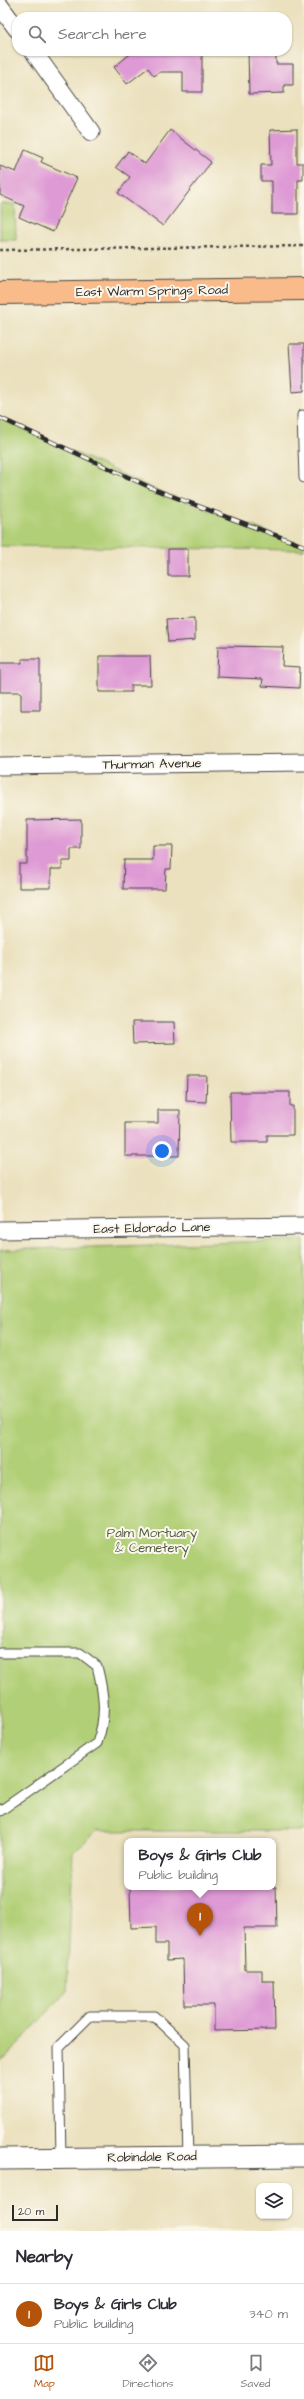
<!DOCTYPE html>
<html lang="en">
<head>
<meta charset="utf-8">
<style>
  body { margin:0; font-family:"Architects Daughter",sans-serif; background:#f7f7f7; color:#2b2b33 }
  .controls { position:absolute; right:12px; bottom:12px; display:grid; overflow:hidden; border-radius:8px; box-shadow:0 1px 3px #0004 }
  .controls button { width:36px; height:36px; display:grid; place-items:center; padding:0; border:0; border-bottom:1px solid #e1e1e2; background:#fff; color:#2b2b33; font:20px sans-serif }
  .scale { position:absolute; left:12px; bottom:10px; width:46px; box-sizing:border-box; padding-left:4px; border:2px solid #2b2b2b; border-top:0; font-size:11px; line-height:14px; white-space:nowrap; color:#2b2b2b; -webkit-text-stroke:3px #fbf7ec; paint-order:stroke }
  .you { position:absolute; left:162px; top:1151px; width:14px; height:14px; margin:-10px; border:3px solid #fff; border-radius:50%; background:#1a73e8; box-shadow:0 0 0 6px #1a73e833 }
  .badge { display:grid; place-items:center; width:26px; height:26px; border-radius:50%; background:#b45309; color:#fff; font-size:13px; font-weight:700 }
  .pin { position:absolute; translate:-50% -33px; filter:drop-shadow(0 1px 2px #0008) }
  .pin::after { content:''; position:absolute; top:21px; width:14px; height:12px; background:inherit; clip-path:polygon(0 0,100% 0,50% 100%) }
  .popup { position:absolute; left:124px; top:1838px; width:152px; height:52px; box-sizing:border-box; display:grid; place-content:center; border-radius:8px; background:#fff; filter:drop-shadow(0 1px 3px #0005); font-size:13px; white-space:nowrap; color:#7c7c81 }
  .popup b { font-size:15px; color:#2b2b33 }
  .popup::after { content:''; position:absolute; left:50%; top:100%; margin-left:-8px; border:8px solid transparent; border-top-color:#fff }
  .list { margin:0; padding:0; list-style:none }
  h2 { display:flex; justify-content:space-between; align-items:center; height:52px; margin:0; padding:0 16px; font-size:17px }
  h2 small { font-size:13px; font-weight:400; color:#7c7c81 }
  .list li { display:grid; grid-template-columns:26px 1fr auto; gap:12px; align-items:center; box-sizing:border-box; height:60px; padding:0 16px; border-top:1px solid #e1e1e2 }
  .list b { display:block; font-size:15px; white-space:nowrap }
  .list p { margin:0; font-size:13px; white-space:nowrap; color:#7c7c81 }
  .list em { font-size:13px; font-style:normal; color:#7c7c81 }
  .icon { flex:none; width:22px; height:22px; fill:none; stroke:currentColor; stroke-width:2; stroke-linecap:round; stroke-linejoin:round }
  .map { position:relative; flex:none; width:304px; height:2231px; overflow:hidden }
  .search { position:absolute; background:#fff; box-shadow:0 1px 3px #0004; left:12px; right:12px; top:12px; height:44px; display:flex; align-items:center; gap:10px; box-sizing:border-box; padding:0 14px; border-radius:16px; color:#7c7c81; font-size:15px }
  .sheet { height:112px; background:#fff }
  nav { display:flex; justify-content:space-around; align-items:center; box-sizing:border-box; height:56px; border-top:1px solid #e1e1e2; background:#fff; font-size:11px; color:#7c7c81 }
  nav a { display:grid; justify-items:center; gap:2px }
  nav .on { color:#b45309 }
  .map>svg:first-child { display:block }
</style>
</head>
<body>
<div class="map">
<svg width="304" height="2231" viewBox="0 0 304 2231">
  <rect width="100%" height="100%" fill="#fbf7ec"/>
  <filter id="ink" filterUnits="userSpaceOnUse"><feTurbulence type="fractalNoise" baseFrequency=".025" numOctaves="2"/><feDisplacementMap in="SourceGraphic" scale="8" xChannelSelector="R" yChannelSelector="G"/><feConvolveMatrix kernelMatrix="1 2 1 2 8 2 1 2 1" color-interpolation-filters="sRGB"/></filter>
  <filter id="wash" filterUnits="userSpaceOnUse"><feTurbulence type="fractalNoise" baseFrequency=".012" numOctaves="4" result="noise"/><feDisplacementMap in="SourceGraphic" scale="16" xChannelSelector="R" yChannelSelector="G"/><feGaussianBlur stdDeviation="0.9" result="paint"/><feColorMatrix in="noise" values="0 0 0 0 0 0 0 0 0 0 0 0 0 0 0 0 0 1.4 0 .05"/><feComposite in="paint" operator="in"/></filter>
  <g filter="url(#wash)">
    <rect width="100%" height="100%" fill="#ebe1be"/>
    <path fill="#b1cf76" stroke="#6e7d50" d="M0 204H15L16 240H0Z
      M0 418 156 490 304 546V550L0 546Z
      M304 1240V1831H97L73 1852 67 1991 6 2057 0 2061V1250Z"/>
    <g id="blocks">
      <path fill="#de9ad4" d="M134 51H202V92H183V72H160L154 76 148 68 127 84 114 67Z
        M248 51H276V64H293V85H284V93L249 94Z
        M297 129V163H303V180H298V214H272V181H261V165H271L270 130Z
        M170 130 211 162 163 226 118 193 130 177 116 167 128 151 145 164Z
        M25 150 43 158 41 162 77 178 53 232 19 217 24 206 0 195V166L16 172Z
        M289 344H304V391L292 392Z
        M168 549H188V576H168Z
        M195 618V640L168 642 166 619Z
        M218 646 283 647 282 666 300 667 299 688 262 686 263 679 217 677Z
        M99 656H150L151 685H131V692H99Z
        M22 659H40V710H21V692H0V663H22Z
        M81 819V849H71V861H62V869H51V888H19V864H27V820Z
        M153 846H172L171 869H166L165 889H123L124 860H153Z
        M132 1022H174L175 1043 133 1044Z
        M187 1076H207L206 1102 186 1101Z
        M230 1092H290V1106H293V1135H267V1142H231Z
        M158 1110H180L179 1156H125V1123H158Z
        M130 1887H276L277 1928H244L245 1970H262V1981H274L275 2030 214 2031V2005H184L183 1959 167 1960V1944H156V1927L131 1928Z"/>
    </g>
  </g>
  <g filter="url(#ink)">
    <use href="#blocks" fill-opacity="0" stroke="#484641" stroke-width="1"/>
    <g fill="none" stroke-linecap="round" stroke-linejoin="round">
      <g stroke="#484641" stroke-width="11">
        <path id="service" d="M302 415 304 478
          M0 1653H80L97 1666C104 1694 107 1716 97 1743L0 1811
          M61 2158 59 2047 90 2016H154L185 2045 188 2157"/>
      </g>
      <g stroke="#484641" stroke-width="19">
        <path id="minor" d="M0 6 17 29
          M33 51 91 132
          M0 766 304 762
          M0 1230 304 1226"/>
      </g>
      <g stroke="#484641" stroke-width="23">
        <path id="tertiary" d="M0 2159 304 2156"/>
      </g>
      <g stroke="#484641" stroke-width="24">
        <path id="primary" d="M0 293 304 289"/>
      </g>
      <path stroke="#484641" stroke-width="2.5" stroke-dasharray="3 3" stroke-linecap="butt" d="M0 250 304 246"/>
      <use href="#service" stroke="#fff" stroke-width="9"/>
      <use href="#minor" stroke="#fff" stroke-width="17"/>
      <use href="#tertiary" stroke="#fff" stroke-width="21"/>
      <use href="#primary" stroke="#fabb8b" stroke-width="22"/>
      <g stroke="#2b2b2b" stroke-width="4.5">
        <path id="rail" d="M0 418 156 490 304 546"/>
      </g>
      <use href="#rail" stroke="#fbf7ec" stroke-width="3" stroke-dasharray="9" stroke-linecap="butt"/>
    </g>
  </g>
  <g text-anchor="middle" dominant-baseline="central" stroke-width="4" stroke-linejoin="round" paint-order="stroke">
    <g font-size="13" fill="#2b2b2b" stroke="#fbf7ec">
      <text transform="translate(152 291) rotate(-1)">East Warm Springs Road</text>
      <text transform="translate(152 764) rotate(-1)">Thurman Avenue</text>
      <text transform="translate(152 1228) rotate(-1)">East Eldorado Lane</text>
      <text transform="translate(152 2157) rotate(-1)">Robindale Road</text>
    </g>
    <g font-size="13" fill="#535c42" stroke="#fbf7ec">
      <text x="152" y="1533">Palm Mortuary<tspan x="152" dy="15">&amp; Cemetery</tspan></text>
    </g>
  </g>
</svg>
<div class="controls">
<button><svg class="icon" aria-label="layers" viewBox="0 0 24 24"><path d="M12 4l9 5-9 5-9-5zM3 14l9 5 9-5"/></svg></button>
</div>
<div class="scale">20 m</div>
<div class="you"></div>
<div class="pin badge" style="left:200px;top:1936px">1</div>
<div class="popup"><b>Boys &amp; Girls Club</b>Public building</div>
<div class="search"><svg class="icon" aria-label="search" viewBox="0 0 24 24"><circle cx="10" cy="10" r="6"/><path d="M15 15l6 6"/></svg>Search here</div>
</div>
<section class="sheet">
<h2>Nearby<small></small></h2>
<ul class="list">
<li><span class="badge">1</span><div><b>Boys &amp; Girls Club</b><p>Public building</p></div><em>340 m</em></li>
</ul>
</section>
<nav>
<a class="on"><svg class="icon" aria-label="map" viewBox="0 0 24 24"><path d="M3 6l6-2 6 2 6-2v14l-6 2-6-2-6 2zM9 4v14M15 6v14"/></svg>Map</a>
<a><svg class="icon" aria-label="directions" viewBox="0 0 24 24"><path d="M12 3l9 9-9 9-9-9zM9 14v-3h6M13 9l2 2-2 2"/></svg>Directions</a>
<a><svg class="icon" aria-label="saved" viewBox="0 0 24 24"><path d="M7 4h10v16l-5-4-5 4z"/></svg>Saved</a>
</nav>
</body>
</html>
